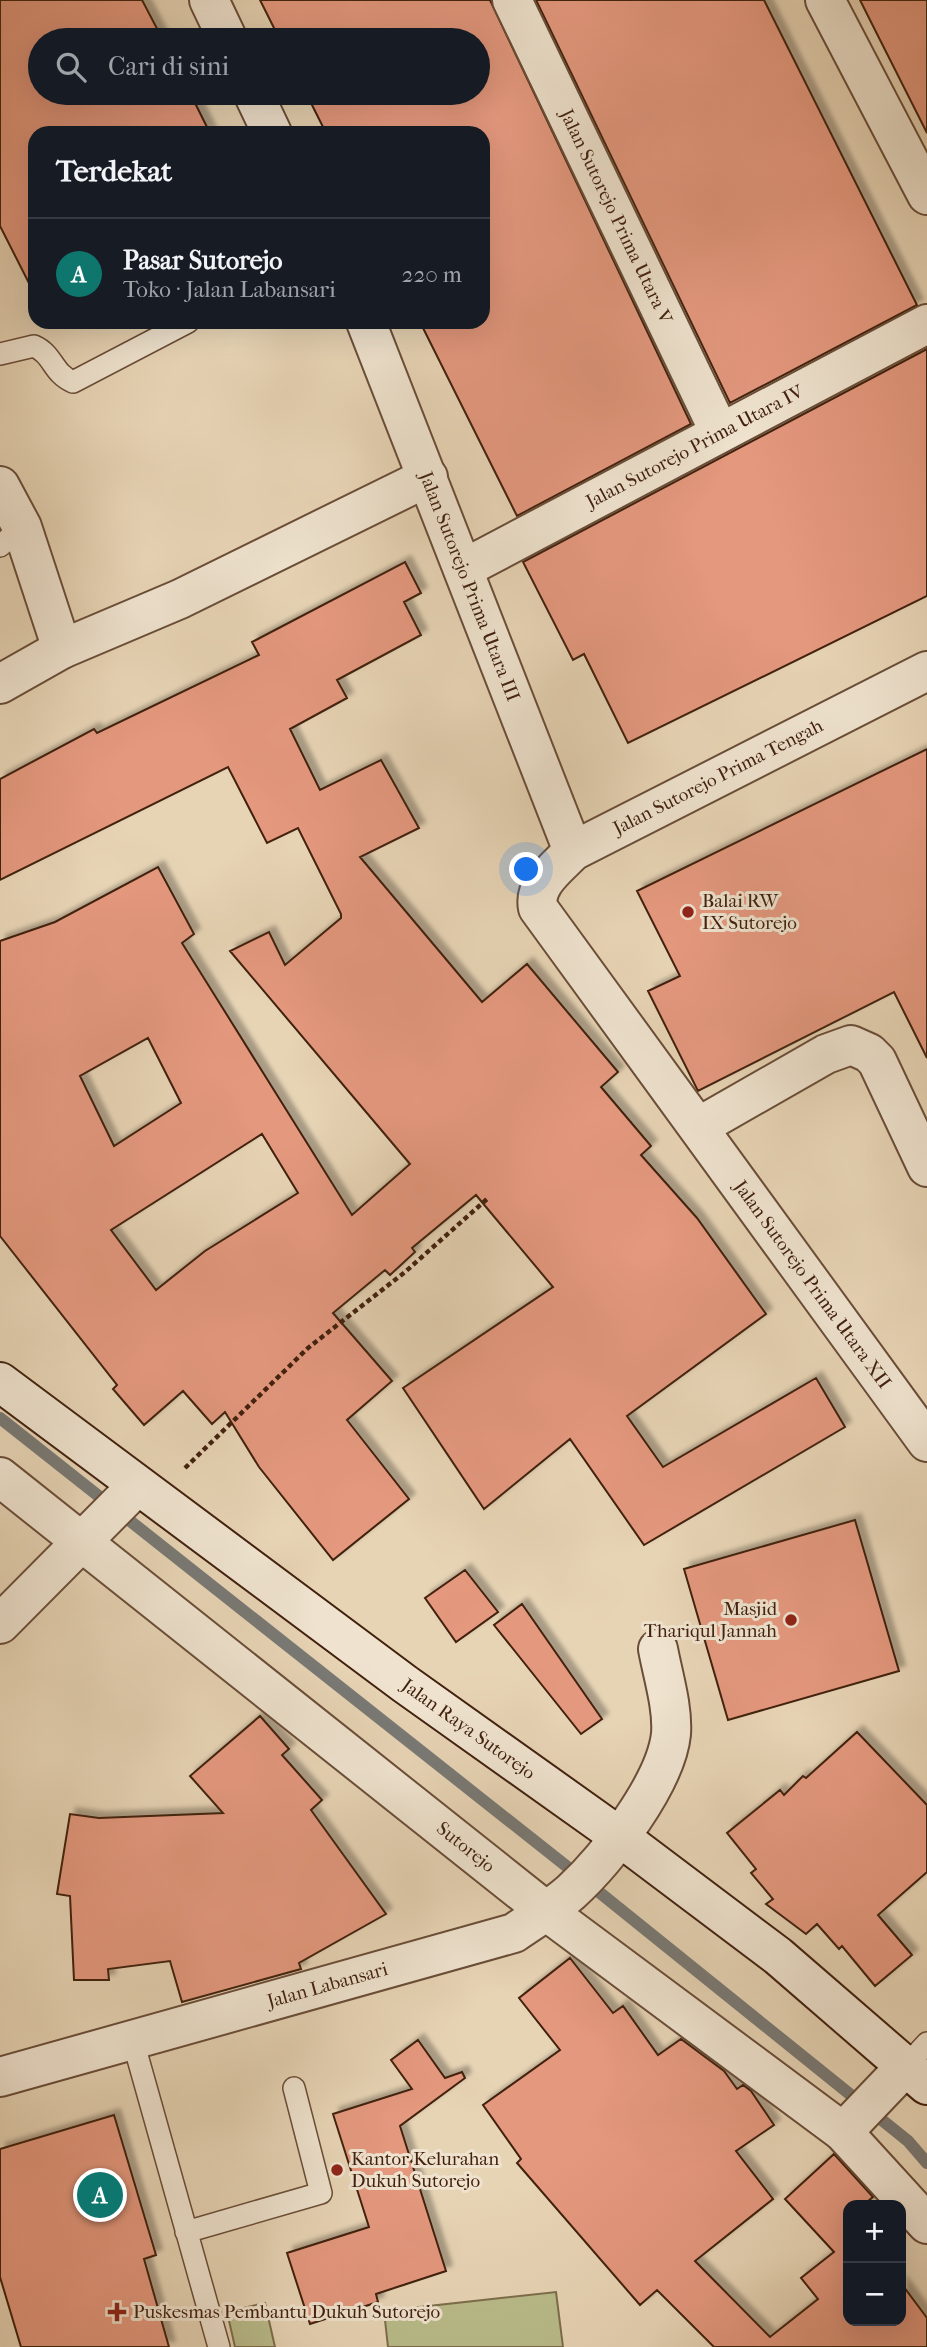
<!DOCTYPE html>
<html lang="id">
<head>
<meta charset="utf-8">
<style>
  body { margin:0; font-family:"IM FELL French Canon",serif; background:#20242c; color:#f1f3f6 }
  .controls { position:absolute; right:21px; bottom:21px; display:grid; overflow:hidden; border-radius:14px; box-shadow:0 7px 28px #0002 }
  .controls button { width:63px; height:63px; display:grid; place-items:center; padding:0; border:0; border-bottom:2px solid #363941; background:#171b24; color:#f1f3f6; font:35px sans-serif }
  .you { position:absolute; left:527px; top:870px; width:24px; height:24px; margin:-18px; border:5px solid #fff; border-radius:50%; background:#1a73e8; box-shadow:0 0 0 10px #1a73e833 }
  .badge { display:grid; place-items:center; width:46px; height:46px; border-radius:50%; background:#0f766e; color:#fff; font-size:23px; font-weight:700 }
  .pin { position:absolute; translate:-50% -50%; border:4px solid #fff; box-shadow:0 2px 7px #0006 }
  .list { margin:0; padding:0; list-style:none }
  h2 { display:flex; justify-content:space-between; align-items:center; height:91px; margin:0; padding:0 28px; font-size:30px }
  h2 small { font-size:23px; font-weight:400; color:#9ea1a6 }
  .list li { display:grid; grid-template-columns:46px 1fr auto; gap:21px; align-items:center; box-sizing:border-box; height:112px; padding:0 28px; border-top:2px solid #363941 }
  .list b { display:block; font-size:26px; white-space:nowrap }
  .list p { margin:0; font-size:23px; white-space:nowrap; color:#9ea1a6 }
  .list em { font-size:23px; font-style:normal; color:#9ea1a6 }
  .icon { flex:none; width:38px; height:38px; fill:none; stroke:currentColor; stroke-width:2; stroke-linecap:round; stroke-linejoin:round }
  .map { position:relative; flex:none; width:927px; height:2347px; overflow:hidden }
  .search { position:absolute; background:#171b24; box-shadow:0 7px 28px #0002; left:28px; top:28px; width:462px; height:77px; display:flex; align-items:center; gap:18px; box-sizing:border-box; padding:0 24px; border-radius:38px; color:#9ea1a6; font-size:26px }
  .panel { position:absolute; background:#171b24; box-shadow:0 7px 28px #0002; left:28px; top:126px; width:462px; height:203px; border-radius:21px }
  .map>svg:first-child { display:block }
</style>
</head>
<body>
<div class="map">
<svg width="927" height="2347" viewBox="0 0 927 2347">
  <defs>
    <filter id="shadow"><feDropShadow dx="6" dy="-6" stdDeviation="2" flood-color="#0004"/></filter>
  </defs>
  <rect width="100%" height="100%" fill="#e7d4b5"/>
  <filter id="stains"><feTurbulence type="fractalNoise" baseFrequency=".00286" numOctaves="4"/><feColorMatrix values="0 0 0 0 .2 0 0 0 0 .09 0 0 0 0 .02 0 0 0 .5 -.17"/></filter>
  <radialGradient id="worn" r=".72"><stop offset=".6" stop-color="#630" stop-opacity="0"/><stop offset="1" stop-color="#630" stop-opacity=".3"/></radialGradient>
  <path fill="#b9bc8b" stroke="#7d6e4c" stroke-width="2" d="M556 2292 563 2347H388L384 2311Z
    M265 2303 275 2347H235L227 2312Z"/>
  <g fill="none" stroke-linecap="round" stroke-linejoin="round">
    <path stroke="#797975" stroke-width="12" d="M0 1418 594 1888 908 2141 927 2163"/>
  </g>
  <path fill="#e4987e" stroke="#41200e" stroke-width="2" fill-rule="evenodd" filter="url(#shadow)" d="M0 0H142L163 40H40V93H190L210 133H35V295L0 226Z
    M260 0H490L691 424 517 516 420 322H483V133H326L306 93H478V40H280Z
    M536 0H764L917 305 730 403Z
    M860 0H927V133L872 24Z
    M927 349V596L628 743 584 654 573 660 523 562Z
    M405 562 421 593 404 602 421 635 337 680 347 698 290 729 320 790 381 760 419 828 360 857 482 1002 527 964 618 1072 601 1087 651 1146 641 1155 697 1218 766 1314 627 1416 663 1467 816 1378 845 1427 644 1545 570 1439 484 1509 403 1388 553 1287 476 1195 412 1248 415 1252 390 1275 385 1270 333 1313 392 1381 347 1420 409 1499 333 1560 259 1467 225 1412 212 1424 183 1391 144 1425 113 1389 117 1385 0 1236V941L55 922 158 867 194 934 182 943 352 1215 410 1164 230 951 269 932 285 965 341 918V914L298 828 267 843 228 767 0 880V779L94 729 97 733 259 655 252 642ZM148 1038 181 1103 114 1146 80 1076ZM262 1134 298 1193 205 1251 156 1290 111 1230Z
    M927 749V1058L894 992 698 1091 648 991 680 976 637 891Z
    M855 1520 899 1671 728 1720 684 1569Z
    M465 1570 498 1612 456 1642 425 1598Z
    M522 1604 602 1719 581 1734 494 1625Z
    M260 1716 289 1749 282 1755 322 1800 311 1810 386 1914 299 1963 301 1969 182 2002 170 1961 108 1969 109 1980H74L70 1896 57 1894 70 1814 99 1818 223 1813 190 1776Z
    M857 1732 927 1805V1872L878 1915 912 1955 875 1986 842 1946 839 1949 817 1924 806 1934 766 1904 773 1899 751 1873 756 1869 727 1833 780 1790 784 1795 803 1776 806 1778Z
    M570 1958 613 2013 623 2006 658 2055 681 2039 724 2071 737 2089 743 2085 751 2091 774 2125 736 2151 773 2199 695 2261 770 2337 818 2299 801 2278 834 2252 785 2199 834 2154 873 2197 867 2202 869 2205H848V2321H901V2283L927 2318V2347H714L657 2290 640 2305 517 2163 521 2159 483 2105 560 2050 519 1998Z
    M418 2040 445 2078 462 2072 465 2078 400 2126 446 2271 376 2294 378 2302 310 2324 287 2253 369 2227 333 2114 412 2089 391 2060Z
    M114 2115 156 2255 144 2259 169 2347H21L0 2277V2149Z"/>
  <g fill="none" stroke-linecap="round" stroke-linejoin="round">
    <g stroke="#6a4d38" stroke-width="24">
      <path id="service" d="M0 354 34 346C54 355 52 373 73 382L188 322
        M0 546 22 527
        M133 2041 219 2347
        M905 2067 927 2043
        M186 2232 321 2193 294 2088"/>
    </g>
    <g stroke="#6a4d38" stroke-width="42">
      <g id="minor">
        <path d="M209 0 228 40"/>
        <path id="s1" d="M512 0 719 431"/>
        <path d="M825 0 927 195"/>
        <path d="M253 93 272 133"/>
        <path id="s2" d="M366 322 573 851"/>
        <path d="M0 486 22 527 62 649 0 684"/>
        <path id="s3" d="M463 569 927 324"/>
        <path d="M62 649 180 599 428 477"/>
        <path id="s4" d="M927 671 573 851C558 867 533 884 538 908L927 1442"/>
        <path d="M700 1126 826 1054 851 1045 869 1053 877 1061 927 1167"/>
        <path id="s5" d="M0 1477 546 1911 843 2132 927 2224"/>
        <path d="M0 1624 137 1486"/>
        <path id="s6" d="M0 2077 514 1933C533 1920 554 1907 571 1892 607 1859 666 1783 671 1734 673 1707 663 1676 658 1649"/>
        <path d="M843 2132 905 2067"/>
      </g>
    </g>
    <g stroke="#41200e" stroke-width="42">
      <g id="secondary">
        <path id="s7" d="M0 1382 405 1684 620 1837 778 1956 927 2085"/>
      </g>
    </g>
    <path stroke="#41200e" stroke-width="4.5" stroke-dasharray="5 3.5" stroke-linecap="butt" d="M185 1468 308 1348 405 1272 487 1199"/>
    <use href="#service" stroke="#efe3cf" stroke-width="21"/>
    <use href="#minor" stroke="#efe3cf" stroke-width="38"/>
    <use href="#secondary" stroke="#efe3cf" stroke-width="38"/>
  </g>
  <g fill="#8f2418" stroke="#efe3cf" stroke-width="2.5">
    <circle cx="688" cy="912" r="7"/>
    <circle cx="791" cy="1620" r="7"/>
    <circle cx="337" cy="2170" r="7"/>
    <path d="M113.5 2301.5h7v7h7v7h-7v7h-7v-7h-7v-7h7z"/>
  </g>
  <g text-anchor="middle" dominant-baseline="central" stroke-width="6" stroke-linejoin="round" paint-order="stroke">
    <g font-size="19" fill="#41200e" stroke="#efe3cf">
      <text stroke="none"><textPath href="#s1" startOffset="240">Jalan Sutorejo Prima Utara V</textPath></text>
      <text stroke="none"><textPath href="#s3" startOffset="262">Jalan Sutorejo Prima Utara IV</textPath></text>
      <text stroke="none"><textPath href="#s2" startOffset="284">Jalan Sutorejo Prima Utara III</textPath></text>
      <text transform="translate(718 777) rotate(-27)">Jalan Sutorejo Prima Tengah</text>
      <text stroke="none"><textPath href="#s4" startOffset="933">Jalan Sutorejo Prima Utara XII</textPath></text>
      <text stroke="none"><textPath href="#s7" startOffset="583">Jalan Raya Sutorejo</textPath></text>
      <text stroke="none"><textPath href="#s5" startOffset="595">Sutorejo</textPath></text>
      <text stroke="none"><textPath href="#s6" startOffset="340">Jalan Labansari</textPath></text>
    </g>
    <g font-size="19" fill="#41200e" stroke="#efe3cf" text-anchor="start">
      <text x="702" y="901">Balai RW<tspan x="702" dy="22">IX Sutorejo</tspan></text>
      <text x="777" y="1609" text-anchor="end">Masjid<tspan x="777" dy="22">Thariqul Jannah</tspan></text>
      <text x="351" y="2159">Kantor Kelurahan<tspan x="351" dy="22">Dukuh Sutorejo</tspan></text>
      <text x="133" y="2312">Puskesmas Pembantu Dukuh Sutorejo</text>
    </g>
  </g>
  <rect width="100%" height="100%" filter="url(#stains)"/>
  <rect width="100%" height="100%" fill="url(#worn)"/>
</svg>
<div class="controls">
<button>+</button>
<button>−</button>
</div>
<div class="you"></div>
<div class="pin badge" style="left:100px;top:2195px">A</div>
<div class="search"><svg class="icon" aria-label="search" viewBox="0 0 24 24"><circle cx="10" cy="10" r="6"/><path d="M15 15l6 6"/></svg>Cari di sini</div>
<section class="panel">
<h2>Terdekat<small></small></h2>
<ul class="list">
<li><span class="badge">A</span><div><b>Pasar Sutorejo</b><p>Toko · Jalan Labansari</p></div><em>220 m</em></li>
</ul>
</section>
</div>
</body>
</html>
